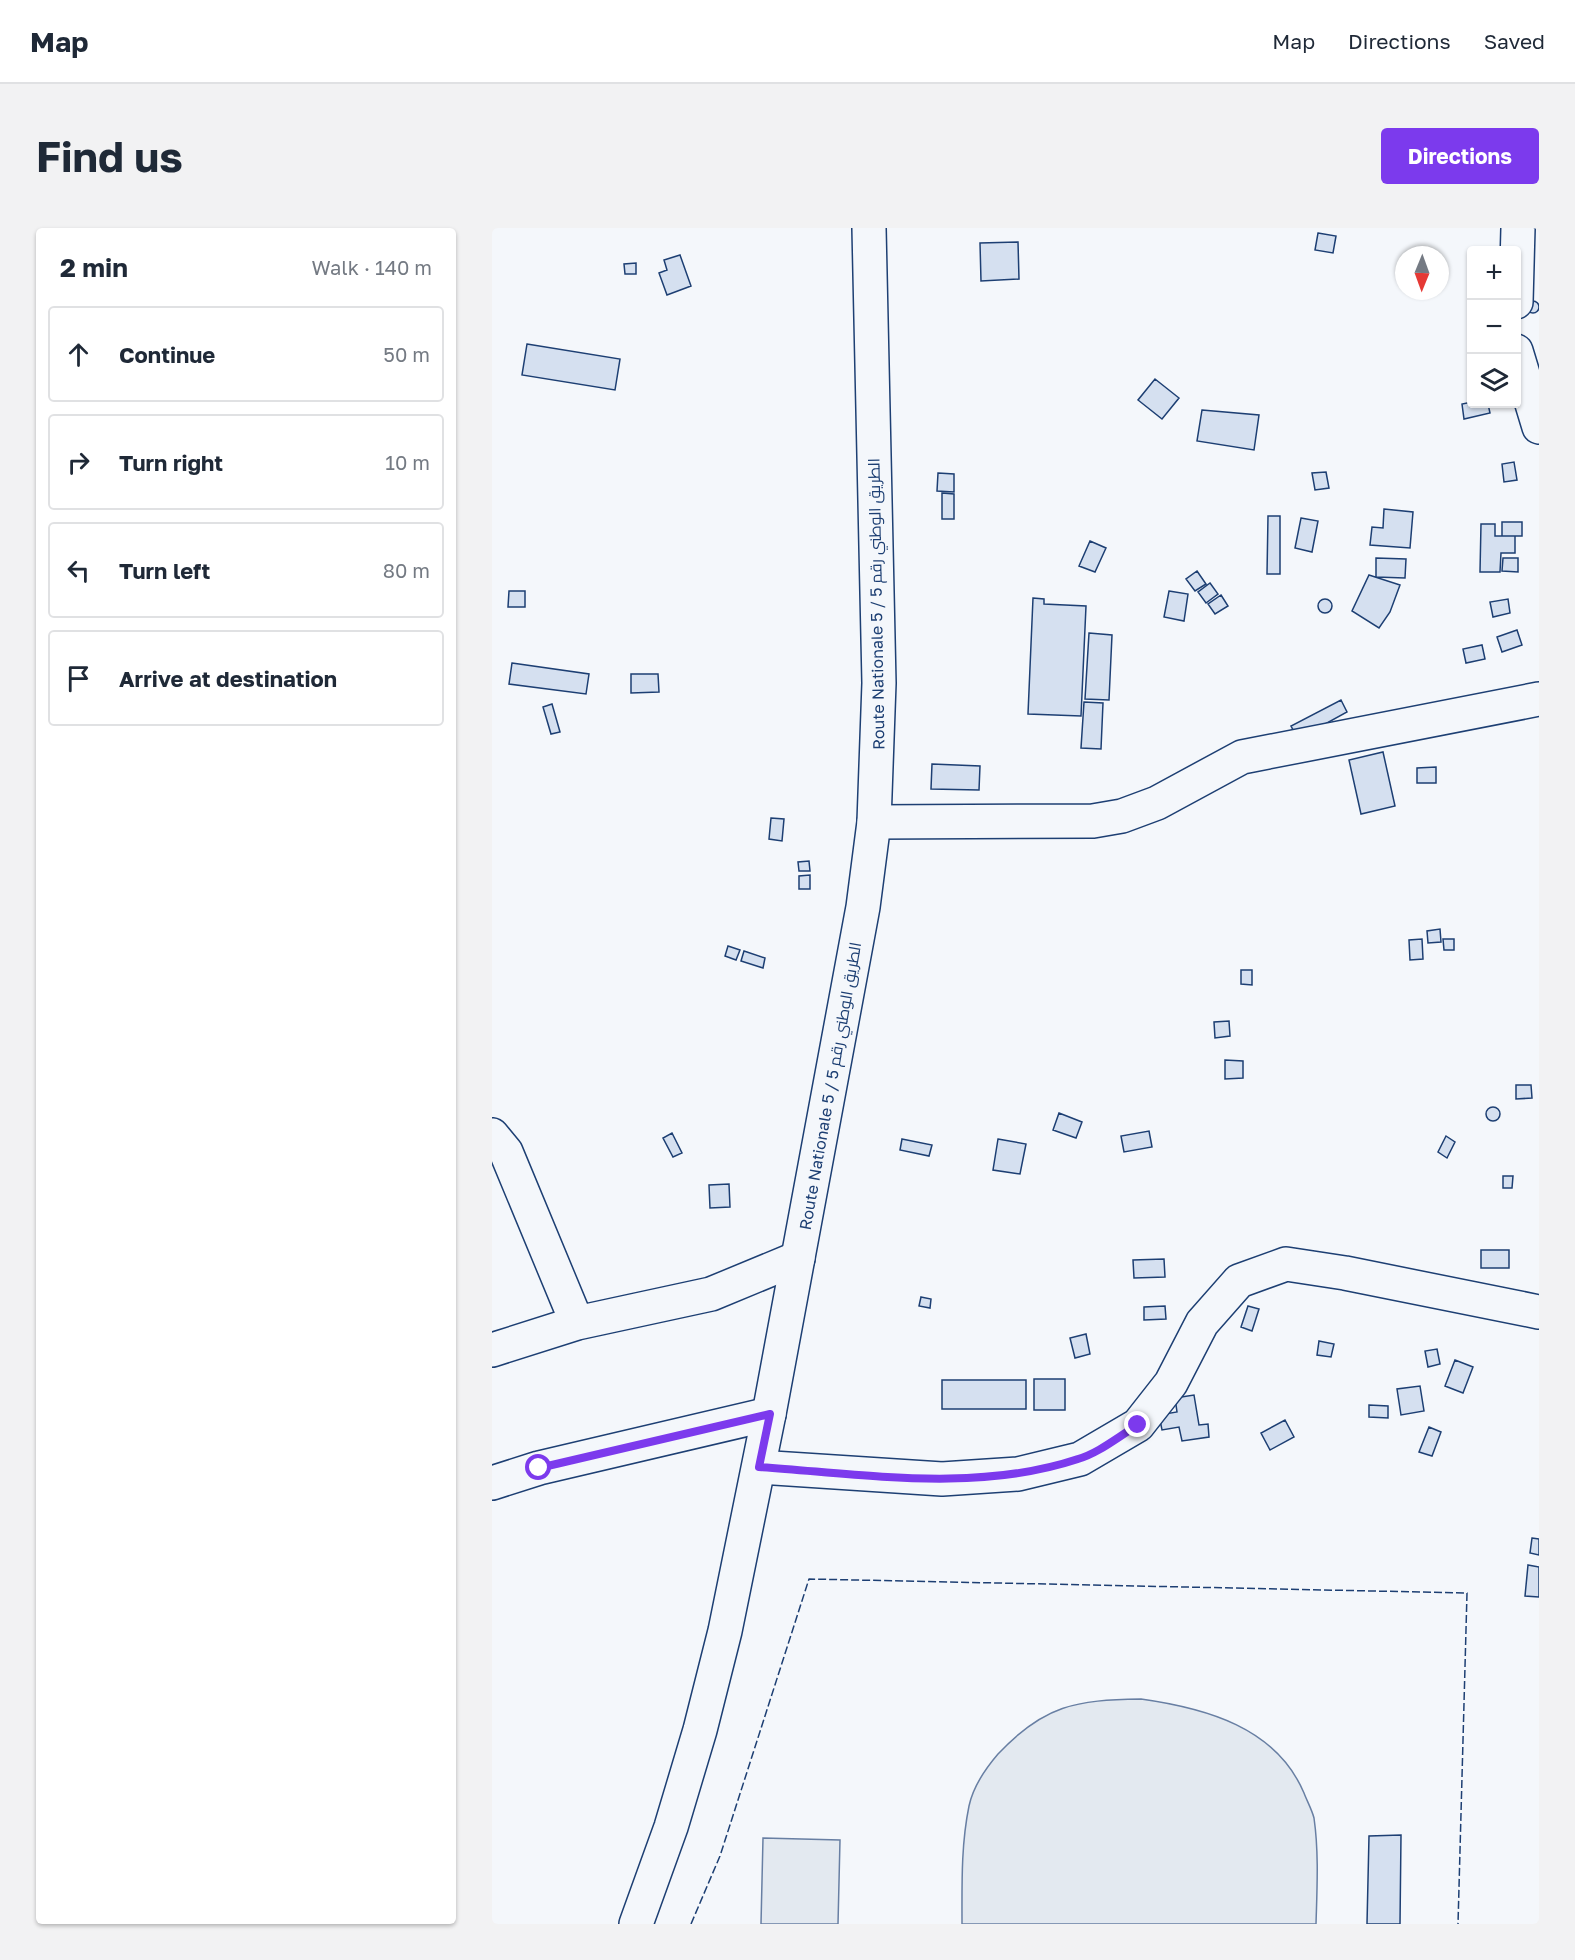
<!DOCTYPE html>
<html lang="en">
<head>
<meta charset="utf-8">
<style>
  body { margin:0; font-family:"Golos Text",Cairo,sans-serif; background:#f2f2f3; color:#1f2937 }
  .controls { position:absolute; right:18px; top:18px; display:grid; overflow:hidden; border-radius:6px; box-shadow:0 2px 4px #0004 }
  .controls button { width:54px; height:54px; display:grid; place-items:center; padding:0; border:0; border-bottom:2px solid #e0e1e3; background:#fff; color:#1f2937; font:30px sans-serif }
  .compass { position:absolute; left:903px; top:18px; width:54px; height:54px; border-radius:50%; background:#fff; box-shadow:0 2px 4px #0004; rotate:181deg }
  .stop { position:absolute; width:18px; height:18px; margin:-14px; border:4px solid #7c3aed; border-radius:50%; background:#fff }
  .stop.end { background:#7c3aed; border-color:#fff; box-shadow:0 2px 6px #0008 }
  .list { margin:0; padding:0; list-style:none }
  h2 { display:flex; justify-content:space-between; align-items:center; height:78px; margin:0; padding:0 24px; font-size:26px }
  h2 small { font-size:20px; font-weight:400; color:#747a83 }
  .list li { display:grid; grid-template-columns:39px 1fr auto; gap:18px; align-items:center; box-sizing:border-box; height:96px; margin:0 12px 12px; padding:0 12px; border:2px solid #e0e1e3; border-radius:6px }
  .list b { display:block; font-size:22px; white-space:nowrap }
  .list em { font-size:20px; font-style:normal; color:#747a83 }
  .icon { flex:none; width:33px; height:33px; fill:none; stroke:currentColor; stroke-width:2; stroke-linecap:round; stroke-linejoin:round }
  .map { position:relative; flex:none; width:1047px; height:1696px; overflow:hidden; border-radius:6px }
  header { display:flex; align-items:center; gap:36px; box-sizing:border-box; height:84px; padding:0 30px; background:#fff; border-bottom:2px solid #e0e1e3 }
  header strong { font-size:28px }
  nav { display:flex; gap:33px; margin-inline-start:auto; font-size:21px }
  .intro { display:flex; align-items:center; justify-content:space-between; box-sizing:border-box; height:144px; padding:0 36px }
  h1 { margin:0; font-size:42px }
  .button { padding:15px 27px; border-radius:6px; background:#7c3aed; color:#fff; font-size:21px; font-weight:700 }
  main { display:flex; gap:36px; padding:0 36px }
  aside { flex:1; background:#fff; border-radius:6px; box-shadow:0 2px 4px #0004 }
  .map>svg:first-child { display:block }
</style>
</head>
<body>
<header>
<strong>Map</strong>
<nav><a>Map</a><a>Directions</a><a>Saved</a></nav>
</header>
<div class="intro"><h1>Find us</h1><a class="button">Directions</a></div>
<main>
<aside>
<h2>2 min<small>Walk · 140 m</small></h2>
<ul class="list">
<li><svg class="icon" aria-label="ahead" viewBox="0 0 24 24"><path d="M12 20V5M6 11l6-6 6 6"/></svg><div><b>Continue</b></div><em>50 m</em></li>
<li><svg class="icon" aria-label="right" viewBox="0 0 24 24"><path d="M7 20v-9h11M14 6l5 5-5 5"/></svg><div><b>Turn right</b></div><em>10 m</em></li>
<li><svg class="icon" aria-label="left" viewBox="0 0 24 24"><path d="M17 20v-9H6M10 6l-5 5 5 5"/></svg><div><b>Turn left</b></div><em>80 m</em></li>
<li><svg class="icon" aria-label="arrive" viewBox="0 0 24 24"><path d="M6 21V4h12l-3 4 3 4H6"/></svg><div><b>Arrive at destination</b></div></li>
</ul>
</aside>
<div class="map">
<svg width="1047" height="1696" viewBox="0 0 1047 1696">
  <rect width="100%" height="100%" fill="#f4f7fb"/>
  <path fill="#e3e9f0" stroke="#687fa3" stroke-width="1.5" d="M649 1471C713 1480 784 1499 812 1565 815 1573 820 1582 822 1590 827 1625 825 1661 824 1696H470C470 1656 469 1617 477 1578 481 1559 494 1540 506 1526 552 1477 584 1472 649 1471Z
    M271 1610 348 1612 346 1696H269Z"/>
  <path fill="#d5e0f0" stroke="#1d3f73" stroke-width="1.5" d="M826 5 844 8 841 25 823 22Z
    M526 14 527 51 489 53 488 15Z
    M188 27 199 58 175 67 167 45 175 42 172 32Z
    M144 35V46H133L132 36Z
    M1035 79a6 6 0 1 1 12 0a6 6 0 1 1-12 0Z
    M35 116 128 131 123 162 30 147Z
    M663 151 687 170 670 191 646 172Z
    M980 174 996 176 998 185 972 191 970 176Z
    M710 182 767 187 762 222 705 213Z
    M1022 234 1025 252 1012 254 1010 236Z
    M834 244 837 260 823 262 820 245Z
    M446 245 462 246V264L445 263Z
    M450 265 462 266V291H450Z
    M892 281 921 284 918 320 878 317 880 299 891 300Z
    M776 288H788V346H775Z
    M809 290 826 293 820 324 803 320Z
    M1010 294H1030V308H1010Z
    M989 296H1003V308H1023V325H1009L1008 344H988Z
    M598 313 614 320 603 344 587 338Z
    M884 330 914 331 913 350 884 349Z
    M1011 330H1026V344L1010 343Z
    M705 343 714 356 703 363 694 351Z
    M877 347 908 357 898 384 887 400 860 383Z
    M718 355 726 366 714 375 706 364Z
    M17 363H33V379H16Z
    M677 363 696 366 692 393 672 389Z
    M729 367 736 378 723 386 716 376Z
    M541 370 552 371V376L594 378 589 488 536 486Z
    M826 378a7 7 0 1 1 14 0a7 7 0 1 1-14 0Z
    M1016 371 1018 385 1001 389 998 374Z
    M1025 402 1030 417 1010 424 1005 409Z
    M597 405 620 407 617 472 593 471Z
    M990 417 993 431 974 435 971 421Z
    M20 435 97 446 94 466 17 456Z
    M139 446H166L167 464 139 465Z
    M849 472 855 484 806 511 799 498Z
    M592 474 611 475 609 521 589 520Z
    M60 476 68 504 59 506 51 479Z
    M891 524 903 578 869 586 857 532Z
    M440 536 488 538 487 562 439 561Z
    M944 539V555H925V540Z
    M279 590 292 591 290 613 277 611Z
    M317 633 318 643H307L306 634Z
    M318 647V661H307V648Z
    M948 701 949 714 936 715 935 703Z
    M930 711 931 731 918 732 917 712Z
    M951 711H962V722H952Z
    M236 718 248 722 244 732 233 728Z
    M252 723 273 730 271 740 249 733Z
    M749 742H760V757L749 756Z
    M737 793 738 808 723 810 722 794Z
    M733 832 751 833V850L733 851Z
    M1024 857H1039L1040 870 1024 871Z
    M994 886a7 7 0 1 1 14 0a7 7 0 1 1-14 0Z
    M567 885 590 894 584 910 561 902Z
    M657 903 660 919 632 924 629 908Z
    M180 905 190 925 181 929 171 910Z
    M954 908 963 914 955 930 946 924Z
    M410 911 440 917 437 928 408 922Z
    M506 911 534 916 528 946 501 942Z
    M1011 948H1021L1020 960H1011Z
    M237 956 238 979 218 980 217 957Z
    M989 1022H1017V1040H989Z
    M672 1031 673 1049 642 1050 641 1032Z
    M429 1069 439 1071 438 1080 427 1078Z
    M673 1078 674 1091 652 1092V1079Z
    M756 1078 767 1081 760 1103 749 1099Z
    M594 1106 598 1126 583 1130 578 1110Z
    M827 1113 842 1116 839 1129 825 1127Z
    M945 1121 948 1136 936 1139 933 1123Z
    M963 1132 981 1139 971 1165 953 1158Z
    M542 1151H573V1182H542Z
    M450 1152H534V1181H450Z
    M928 1158 932 1183 909 1187 905 1161Z
    M702 1167 707 1197 716 1196 717 1209 690 1213 687 1199 670 1202 667 1187 685 1184 683 1170Z
    M877 1177 896 1178V1190L877 1189Z
    M793 1192 802 1209 778 1222 769 1205Z
    M937 1199 949 1204 940 1228 927 1224Z
    M1040 1310 1047 1311V1327L1038 1325Z
    M1036 1337 1047 1339V1369L1033 1368Z
    M909 1607 908 1696H875L877 1608Z"/>
  <g fill="none" stroke-linecap="round" stroke-linejoin="round">
    <g stroke="#1d3f73" stroke-width="36">
      <path id="minor" d="M1024 74 1026 0
        M1024 123 1047 199
        M382 594 601 593 630 588 665 575 750 529 1047 471
        M0 907 14 924 85 1095
        M0 1122 85 1095 219 1066 306 1030
        M267 1239 450 1251 526 1246 588 1231 646 1197 679 1155 710 1095 747 1053 794 1036 853 1045 1047 1084
        M0 1255 47 1240 277 1186"/>
    </g>
    <g stroke="#1d3f73" stroke-width="36">
      <path id="major" d="M144 1696 179 1599 208 1502 233 1403 277 1186 371 679 382 594 387 455 377 0"/>
    </g>
    <use href="#minor" stroke="#f4f7fb" stroke-width="33"/>
    <use href="#major" stroke="#f4f7fb" stroke-width="33"/>
    <path stroke="#1d3f73" stroke-width="1.5" stroke-dasharray="8 3" stroke-linecap="butt" d="M199 1696 228 1628 317 1351 975 1365 966 1696"/>
  </g>
  <g fill="none" stroke-linecap="round" stroke-linejoin="round">
    <path stroke="#7c3aed" stroke-width="8" d="M47 1240 278 1186 267 1239C372 1246 484 1265 586 1231 607 1225 627 1208 646 1197"/>
  </g>
  <g text-anchor="middle" dominant-baseline="central" stroke-width="4.5" stroke-linejoin="round" paint-order="stroke">
    <g font-size="16" fill="#1d3f73" stroke="#f4f7fb">
      <text transform="translate(384 376) rotate(-91)">Route Nationale 5 / الطريق الوطني رقم 5</text>
      <text transform="translate(338 858) rotate(-80)">Route Nationale 5 / الطريق الوطني رقم 5</text>
    </g>
  </g>
</svg>
<div class="controls">
<button>+</button>
<button>−</button>
<button><svg class="icon" aria-label="layers" viewBox="0 0 24 24"><path d="M12 4l9 5-9 5-9-5zM3 14l9 5 9-5"/></svg></button>
</div>
<svg class="compass" viewBox="-18 -18 36 36"><path d="M0-13l5 13h-10z" fill="#e53935"/><path d="M0 13l5-13h-10z" fill="#747a83"/></svg>
<div class="stop" style="left:47px;top:1240px"></div>
<div class="stop end" style="left:646px;top:1197px"></div>
</div>
</main>
</body>
</html>
